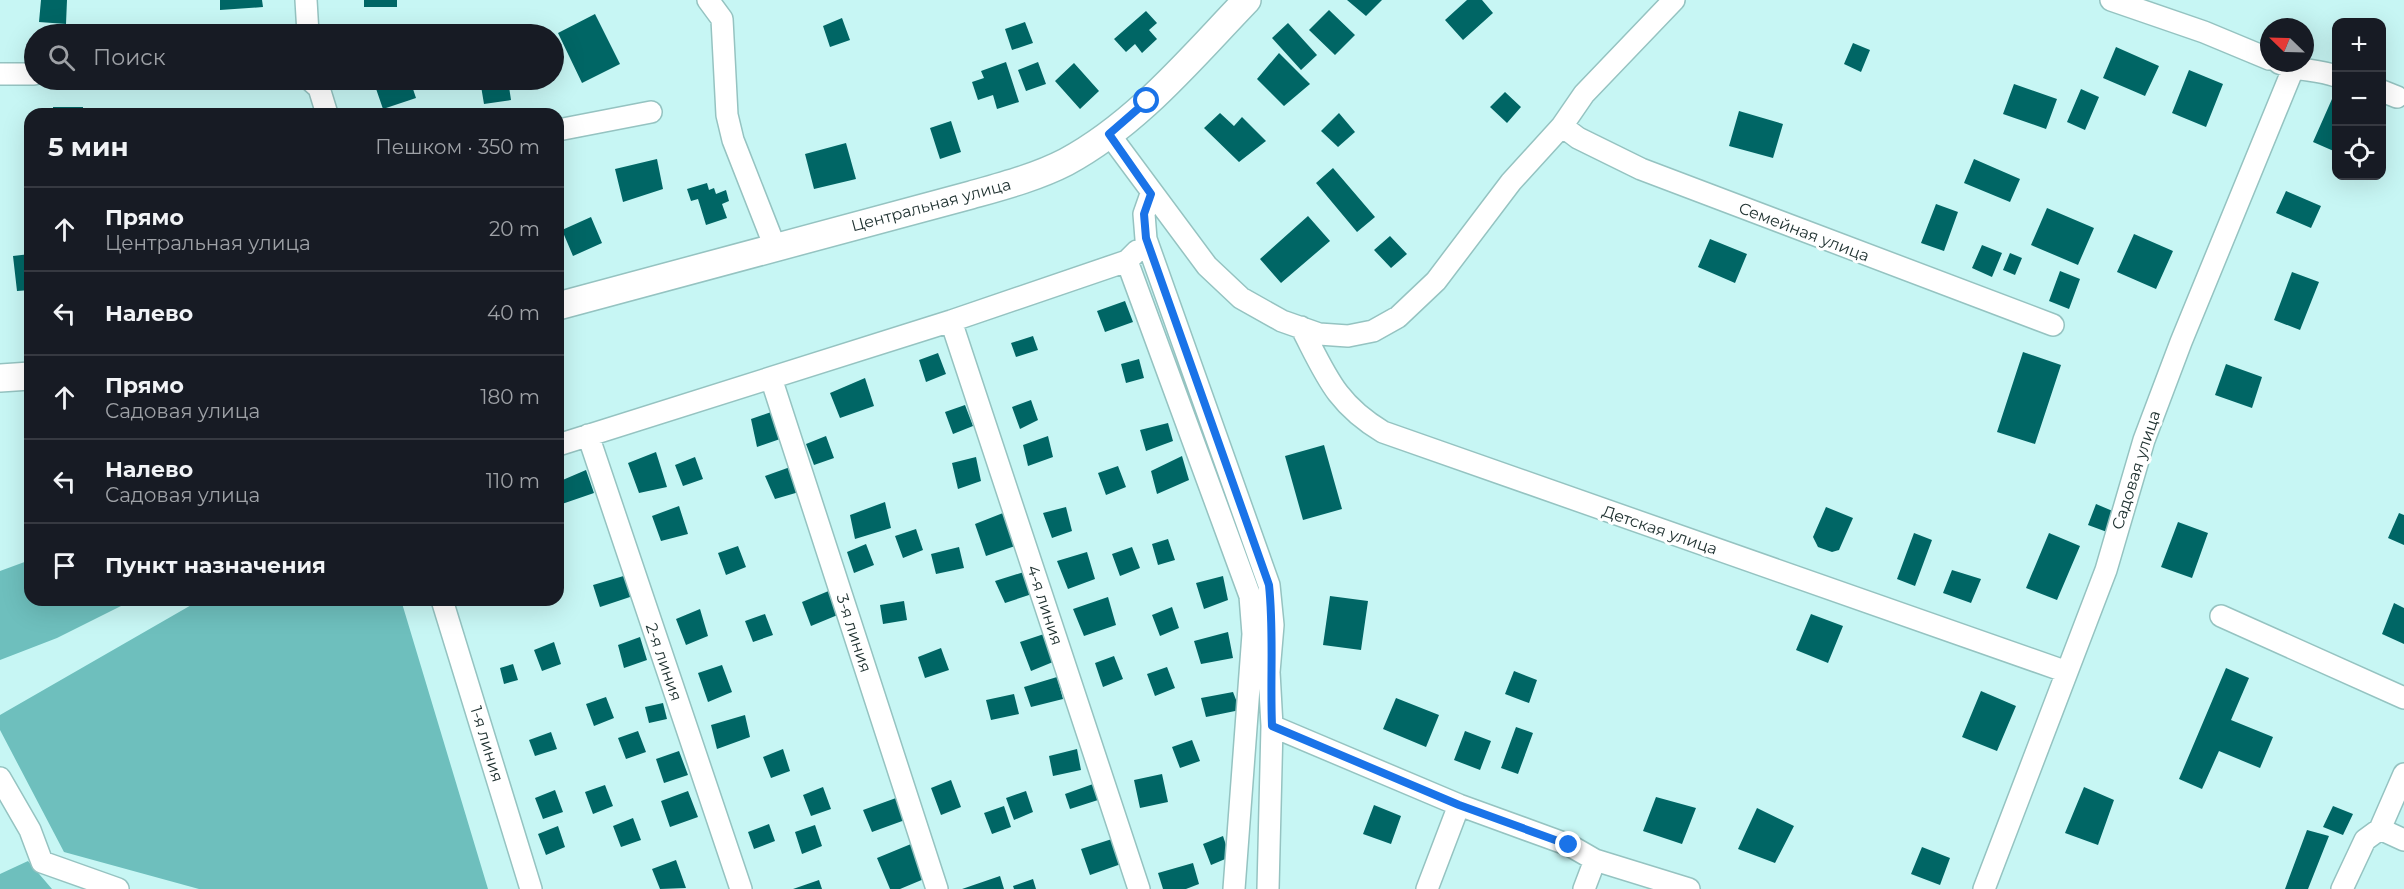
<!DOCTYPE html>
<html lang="ru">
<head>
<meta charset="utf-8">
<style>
  body { margin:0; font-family:Montserrat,sans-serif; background:#20242c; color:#f1f3f6 }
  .controls { position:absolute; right:18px; top:18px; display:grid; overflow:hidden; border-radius:12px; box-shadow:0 6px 24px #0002 }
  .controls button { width:54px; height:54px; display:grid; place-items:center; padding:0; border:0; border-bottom:2px solid #363941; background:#171b24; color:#f1f3f6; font:30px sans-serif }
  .compass { position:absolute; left:2260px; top:18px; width:54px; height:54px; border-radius:50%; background:#171b24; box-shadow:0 6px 24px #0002; rotate:293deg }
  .stop { position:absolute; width:18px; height:18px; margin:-14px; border:4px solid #1a73e8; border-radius:50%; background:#fff }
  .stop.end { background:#1a73e8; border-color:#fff; box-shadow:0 2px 6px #0008 }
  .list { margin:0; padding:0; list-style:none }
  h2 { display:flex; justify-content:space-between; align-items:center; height:78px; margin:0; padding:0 24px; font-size:26px }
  h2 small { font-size:20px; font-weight:400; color:#9ea1a6 }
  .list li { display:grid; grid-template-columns:39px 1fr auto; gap:18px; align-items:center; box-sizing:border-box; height:84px; padding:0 24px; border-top:2px solid #363941 }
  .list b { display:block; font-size:22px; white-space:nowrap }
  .list p { margin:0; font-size:20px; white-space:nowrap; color:#9ea1a6 }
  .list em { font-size:20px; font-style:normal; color:#9ea1a6 }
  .icon { flex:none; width:33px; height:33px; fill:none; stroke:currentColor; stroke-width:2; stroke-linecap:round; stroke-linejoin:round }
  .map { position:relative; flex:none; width:2404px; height:889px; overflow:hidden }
  .search { position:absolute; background:#171b24; box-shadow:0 6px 24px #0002; left:24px; top:24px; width:540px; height:66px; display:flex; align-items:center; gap:15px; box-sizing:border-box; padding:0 21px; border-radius:33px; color:#9ea1a6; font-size:22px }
  .panel { position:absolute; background:#171b24; box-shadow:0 6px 24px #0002; left:24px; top:108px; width:540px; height:498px; border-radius:18px }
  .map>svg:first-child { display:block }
</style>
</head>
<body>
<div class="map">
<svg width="2404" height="889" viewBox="0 0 2404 889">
  <rect width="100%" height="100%" fill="#c7f6f4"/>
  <path fill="#6ebfbd" d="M30 560V600H133L57 638 0 660V571Z
    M200 600H401L488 889H199L64 852 0 730V715Z
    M28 861 52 889H0V874Z"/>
  <path fill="#006665" d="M41 0H67L66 24 39 22Z
    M220 0H262L263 7 220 10Z
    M364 0H397V7H364Z
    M1347 0H1382L1366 16Z
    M1467 0H1482L1493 13 1463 40 1445 20Z
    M1329 10 1355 35 1335 55 1309 30Z
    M1146 11 1157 23 1149 30 1157 39 1142 53 1135 44 1126 52 1114 39Z
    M595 14 620 64 582 83 558 33Z
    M842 18 850 40 830 47 823 26Z
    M1025 22 1033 43 1012 50 1005 29Z
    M1288 23 1317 55 1301 70 1272 38Z
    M1853 43 1870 50 1861 72 1844 64Z
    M2116 47 2159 66 2145 96 2103 78Z
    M1279 53 1310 84 1284 106 1257 79Z
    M1006 62 1019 102 997 109 993 95 978 100 972 82 984 78 981 71Z
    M1038 62 1046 84 1026 91 1018 70Z
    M1074 63 1099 91 1080 109 1055 81Z
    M2189 70 2223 84 2206 127 2172 113Z
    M373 80H410L416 98 383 109Z
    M480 80H508L511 100 484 104Z
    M2014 84 2057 99 2046 129 2003 114Z
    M2081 89 2099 97 2085 130 2067 122Z
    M1505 92 1521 107 1507 123 1490 107Z
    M2332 99 2336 101V152L2313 142Z
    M53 107H83V114H53Z
    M117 109 148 110V114H116Z
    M1739 111 1783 124 1773 158 1729 146Z
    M1220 113 1234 126 1242 117 1266 141 1239 162 1204 128Z
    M1339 113 1355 132 1338 147 1321 131Z
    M951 121 961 152 940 159 930 128Z
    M846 143 856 179 814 189 805 154Z
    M657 159 663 189 623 202 615 169Z
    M1974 159 2020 179 2010 202 1964 183Z
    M1333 168 1375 217 1357 232 1316 183Z
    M707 183 709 190 714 188 716 194 726 190 729 201 722 204 727 218 706 225 698 199 691 201 687 189Z
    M2286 191 2321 206 2311 228 2276 213Z
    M1936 204 1958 212 1944 251 1921 243Z
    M2047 208 2094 228 2078 265 2031 245Z
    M1308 216 1330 241 1281 283 1260 259Z
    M591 217 602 243 573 256 562 230Z
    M2134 234 2173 251 2156 289 2117 272Z
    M1390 236 1407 254 1391 268 1374 250Z
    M1710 239 1747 254 1735 283 1698 267Z
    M1982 245 2002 253 1992 277 1972 268Z
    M2010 253 2022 258 2015 275 2003 270Z
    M30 254V290L17 291 13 256Z
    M2060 271 2080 279 2069 309 2049 301Z
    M2292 272 2319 282 2300 330 2274 320Z
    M1125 301 1133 322 1105 332 1097 311Z
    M1033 336 1038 350 1016 357 1011 343Z
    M2023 352 2061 365 2035 444 1997 432Z
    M938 353 946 374 926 382 919 360Z
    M1139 359 1144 378 1126 383 1121 364Z
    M2226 364 2262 377 2252 408 2215 395Z
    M865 378 874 406 840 418 830 393Z
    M1031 400 1038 420 1020 429 1012 407Z
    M965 405 973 426 953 434 945 412Z
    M774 411 783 438 757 447 751 419Z
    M1168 423 1173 441 1146 451 1140 430Z
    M826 436 834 458 814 465 806 444Z
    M1048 436 1053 457 1028 466 1023 445Z
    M1324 445 1342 509 1303 520 1285 456Z
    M656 452 667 487 639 493 628 463Z
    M1182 456 1189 480 1157 494 1151 471Z
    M695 457 703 479 683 486 675 465Z
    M976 457 981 481 958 489 952 463Z
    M793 466 799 492 775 499 765 476Z
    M1118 466 1126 487 1106 495 1098 473Z
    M586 470 594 493 559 505 558 482Z
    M885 502 891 528 855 539 850 515Z
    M2096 504 2115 512 2107 532 2088 525Z
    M679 506 688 534 661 541 652 516Z
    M1066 507 1072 531 1052 538 1043 513Z
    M1826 507 1853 518 1839 550 1832 552 1818 547 1813 537Z
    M1003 513 1015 546 986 556 975 524Z
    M2399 513 2404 515V545L2388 538Z
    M2178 522 2208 533 2192 578 2161 567Z
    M916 529 923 550 903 558 895 536Z
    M1914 533 1932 540 1915 586 1897 579Z
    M2049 533 2080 546 2057 600 2026 588Z
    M1168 539 1175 560 1158 565 1152 544Z
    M866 544 874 565 854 573 847 552Z
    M738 546 746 567 726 575 718 553Z
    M959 547 964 568 936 574 931 554Z
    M1132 547 1140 568 1120 576 1112 554Z
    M1087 552 1095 579 1068 589 1057 561Z
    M1952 570 1981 579 1971 603 1943 593Z
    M1024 572 1032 594 1005 603 995 581Z
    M627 575 633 596 600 607 593 585Z
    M1223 576 1228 600 1204 609 1196 583Z
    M831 590 840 614 811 626 802 602Z
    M1330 596 1368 601 1361 650 1323 645Z
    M1108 597 1116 625 1084 636 1073 609Z
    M904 601 907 620 883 624 880 605Z
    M2394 603 2404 608V644L2382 634Z
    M1172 607 1179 628 1160 636 1152 615Z
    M700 609 708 636 686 645 676 619Z
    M765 614 773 635 753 642 745 621Z
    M1811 614 1843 626 1828 663 1796 650Z
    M1228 632 1233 658 1201 664 1194 641Z
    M1044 634 1053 662 1031 671 1020 642Z
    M640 637 647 660 624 668 618 645Z
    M554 642 561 664 542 671 534 650Z
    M941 648 949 670 925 678 918 657Z
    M1114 656 1123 679 1103 687 1095 663Z
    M513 664 518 680 504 684 500 668Z
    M722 665 732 692 708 702 698 673Z
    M1167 667 1175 688 1155 696 1147 674Z
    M2226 668 2249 678 2231 720 2273 737 2260 768 2219 751 2202 789 2179 779Z
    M1514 671 1537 680 1529 703 1505 694Z
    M1057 677 1063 699 1031 707 1024 687Z
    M1981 691 2016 706 1997 751 1962 737Z
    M1233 692 1240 710 1206 717 1201 698Z
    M1014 694 1019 714 991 720 986 700Z
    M606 697 614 718 594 726 586 704Z
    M1396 698 1439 715 1426 747 1383 729Z
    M663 703 667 719 649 723 645 707Z
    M745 715 750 737 717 749 711 725Z
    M1516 727 1533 733 1518 774 1501 768Z
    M638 731 646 752 626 759 618 738Z
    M1465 731 1491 741 1480 770 1454 760Z
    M551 732 557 749 535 756 529 740Z
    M1192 740 1200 761 1180 768 1172 747Z
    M783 749 790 771 771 778 763 757Z
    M1077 749 1081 770 1053 776 1049 756Z
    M679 751 688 775 664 783 656 759Z
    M1162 774 1168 802 1140 808 1134 780Z
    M951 780 961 807 941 815 931 788Z
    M1093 784 1098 800 1070 809 1065 794Z
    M605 785 613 806 593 814 585 792Z
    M823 787 831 809 811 816 803 795Z
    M2084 787 2114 800 2098 845 2065 833Z
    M555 790 563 812 543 819 535 798Z
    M688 791 698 817 670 827 661 801Z
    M1026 791 1033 812 1014 820 1006 798Z
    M1656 797 1696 808 1682 844 1643 831Z
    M896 798 905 820 872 832 863 810Z
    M1374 805 1401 816 1391 844 1363 834Z
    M1004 806 1011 827 992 834 984 813Z
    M2333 806 2353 814 2343 835 2323 827Z
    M1757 808 1794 826 1775 863 1738 849Z
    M633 818 641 840 621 847 613 826Z
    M769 824 775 841 754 849 748 832Z
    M815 825 822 846 802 854 795 832Z
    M558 826 565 847 546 855 538 834Z
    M2307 830 2329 836 2308 889H2285Z
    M1223 836 1230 857 1211 865 1203 844Z
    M1112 839 1121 864 1090 875 1081 849Z
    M911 844 924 879 900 889H890L877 858Z
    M1922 847 1950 858 1940 885 1911 874Z
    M676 860 686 888 660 889 652 869Z
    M1193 863 1199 884 1186 889H1163L1158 873Z
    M1000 876 1004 889H962Z
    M1033 879 1036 889H1014L1013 886Z
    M819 880 822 889H793Z"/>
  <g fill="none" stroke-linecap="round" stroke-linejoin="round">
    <g stroke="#95c3c1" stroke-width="24">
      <path id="minor" d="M306 0 308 34
        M708 0 722 19 727 115 733 140 775 247
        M2111 0 2204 32 2269 59
        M2279 63C2297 71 2316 69 2336 76
        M0 74H34
        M310 80 319 88 327 114
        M2382 91 2397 97
        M1562 126 1578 138 1641 169 2053 325
        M558 130 651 112
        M1109 134 1207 266 1241 298 1282 321 1319 334 1348 336 1373 331 1398 317 1436 281 1511 182 1562 126 1584 94 1674 0
        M1151 194 1144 214 1146 239 1269 585 1273 625 1269 672 1272 726 1268 889
        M1127 261 1250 596 1253 634 1234 889
        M951 321 1139 889
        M1301 327C1326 375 1335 403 1383 432L2067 672
        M771 378 937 889
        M588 435 741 889
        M558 445 951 321 1127 261 1137 251
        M442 600 531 889
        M2221 616 2404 698
        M1272 726 1459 805 1569 845 1595 860 1689 889
        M0 778 30 830 42 862 118 889
        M2380 829 2404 840
        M1427 889 1459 805
        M1584 889 1595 860
        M1984 889 2106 570 2144 440 2181 342 2293 69
        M2342 889 2365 840 2380 829 2404 774"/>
    </g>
    <g stroke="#95c3c1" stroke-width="30">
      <path id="major" d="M558 306 971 195C1003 186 1037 177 1066 162 1138 123 1191 58 1247 0
        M0 378 30 376"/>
    </g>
    <use href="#minor" stroke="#fff" stroke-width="21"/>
    <use href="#major" stroke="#fff" stroke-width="27"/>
  </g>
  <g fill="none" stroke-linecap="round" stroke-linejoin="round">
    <path stroke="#1a73e8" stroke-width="8" d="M1147 101 1109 134 1151 194 1144 214 1146 238 1269 585C1274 632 1270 679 1272 726L1459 805 1569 845"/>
  </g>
  <g text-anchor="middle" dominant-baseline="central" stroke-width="6" stroke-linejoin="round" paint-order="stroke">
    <g font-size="16" fill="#203231" stroke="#fff">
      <text transform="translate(931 205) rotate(-15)">Центральная улица</text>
      <text transform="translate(1804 232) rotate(21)">Семейная улица</text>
      <text transform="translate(2136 470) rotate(-72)">Садовая улица</text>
      <text transform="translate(1660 530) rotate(19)">Детская улица</text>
      <text transform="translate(1045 605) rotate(72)">4-я линия</text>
      <text transform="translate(854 633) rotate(72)">3-я линия</text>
      <text transform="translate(664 662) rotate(71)">2-я линия</text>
      <text transform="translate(487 744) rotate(73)">1-я линия</text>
    </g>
  </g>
</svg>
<div class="controls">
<button>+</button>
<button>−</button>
<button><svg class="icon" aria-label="locate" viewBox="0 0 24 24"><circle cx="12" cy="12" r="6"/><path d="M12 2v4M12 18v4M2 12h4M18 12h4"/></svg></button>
</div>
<svg class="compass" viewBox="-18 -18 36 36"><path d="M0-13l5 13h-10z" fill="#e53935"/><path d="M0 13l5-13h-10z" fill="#9ea1a6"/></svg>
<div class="stop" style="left:1147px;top:101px"></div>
<div class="stop end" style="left:1569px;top:845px"></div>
<div class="search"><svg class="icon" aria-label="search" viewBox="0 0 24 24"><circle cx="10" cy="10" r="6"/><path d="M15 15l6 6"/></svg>Поиск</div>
<section class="panel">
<h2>5 мин<small>Пешком · 350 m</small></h2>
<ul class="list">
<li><svg class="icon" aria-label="ahead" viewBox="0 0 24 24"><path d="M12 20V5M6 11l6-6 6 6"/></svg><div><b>Прямо</b><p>Центральная улица</p></div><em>20 m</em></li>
<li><svg class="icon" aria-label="left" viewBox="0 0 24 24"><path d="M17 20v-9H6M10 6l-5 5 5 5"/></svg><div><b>Налево</b></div><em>40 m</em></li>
<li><svg class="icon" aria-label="ahead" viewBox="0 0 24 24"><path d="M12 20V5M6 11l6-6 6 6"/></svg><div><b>Прямо</b><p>Садовая улица</p></div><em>180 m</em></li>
<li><svg class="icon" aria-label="left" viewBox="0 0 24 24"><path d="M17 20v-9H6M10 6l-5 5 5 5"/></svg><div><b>Налево</b><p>Садовая улица</p></div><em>110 m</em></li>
<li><svg class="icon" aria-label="arrive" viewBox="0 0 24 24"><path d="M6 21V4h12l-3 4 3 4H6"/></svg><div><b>Пункт назначения</b></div></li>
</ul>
</section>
</div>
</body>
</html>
